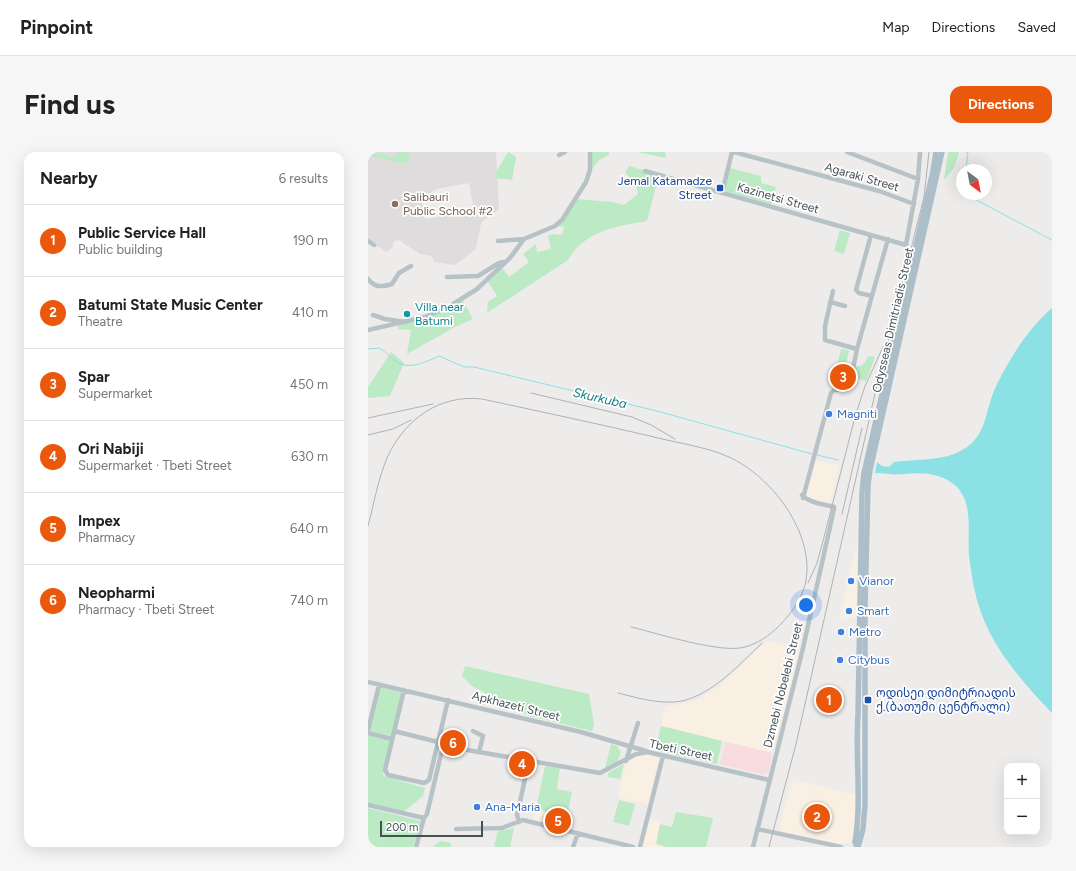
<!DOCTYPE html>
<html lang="en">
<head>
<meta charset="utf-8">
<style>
  body { margin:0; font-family:Figtree,"Noto Sans Georgian",sans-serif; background:#f6f6f6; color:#222 }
  .controls { position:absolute; right:12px; bottom:12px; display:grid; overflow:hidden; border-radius:8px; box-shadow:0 4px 16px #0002 }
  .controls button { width:36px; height:36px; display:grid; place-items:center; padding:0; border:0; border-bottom:1px solid #e0e0e0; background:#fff; color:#222; font:20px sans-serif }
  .compass { position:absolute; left:588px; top:12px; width:36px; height:36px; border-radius:50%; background:#fff; box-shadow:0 4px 16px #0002; rotate:148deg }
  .scale { position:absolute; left:12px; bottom:10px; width:103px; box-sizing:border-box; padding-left:4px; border:2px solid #455157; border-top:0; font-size:11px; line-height:14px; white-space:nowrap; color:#455157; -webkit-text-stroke:3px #fff; paint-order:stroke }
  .you { position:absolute; left:438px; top:453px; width:14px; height:14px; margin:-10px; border:3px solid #fff; border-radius:50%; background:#1a73e8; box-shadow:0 0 0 6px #1a73e833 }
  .badge { display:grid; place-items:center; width:26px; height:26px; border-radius:50%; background:#ea580c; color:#fff; font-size:13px; font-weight:700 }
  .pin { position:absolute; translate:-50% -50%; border:2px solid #fff; box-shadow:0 1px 4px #0006 }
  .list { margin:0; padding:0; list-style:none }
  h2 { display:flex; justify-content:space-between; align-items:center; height:52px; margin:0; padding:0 16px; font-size:17px }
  h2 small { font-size:13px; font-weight:400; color:#767676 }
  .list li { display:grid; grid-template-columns:26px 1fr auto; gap:12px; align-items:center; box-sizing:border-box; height:72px; padding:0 16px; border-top:1px solid #e0e0e0 }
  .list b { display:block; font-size:15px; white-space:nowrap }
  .list p { margin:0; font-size:13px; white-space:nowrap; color:#767676 }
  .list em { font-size:13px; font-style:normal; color:#767676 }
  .map { position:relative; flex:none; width:684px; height:695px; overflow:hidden; border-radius:12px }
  header { display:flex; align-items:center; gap:24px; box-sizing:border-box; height:56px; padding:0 20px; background:#fff; border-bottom:1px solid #e0e0e0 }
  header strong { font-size:19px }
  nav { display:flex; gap:22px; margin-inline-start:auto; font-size:14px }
  .intro { display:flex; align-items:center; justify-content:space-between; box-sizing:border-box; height:96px; padding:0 24px }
  h1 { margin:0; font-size:28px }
  .button { padding:10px 18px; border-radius:12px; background:#ea580c; color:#fff; font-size:14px; font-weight:700 }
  main { display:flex; gap:24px; padding:0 24px }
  aside { flex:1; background:#fff; border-radius:12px; box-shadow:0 4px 16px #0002 }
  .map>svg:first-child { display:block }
</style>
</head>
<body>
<header>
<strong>Pinpoint</strong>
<nav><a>Map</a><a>Directions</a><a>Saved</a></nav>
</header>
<div class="intro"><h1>Find us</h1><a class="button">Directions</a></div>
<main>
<aside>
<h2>Nearby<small>6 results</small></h2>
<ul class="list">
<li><span class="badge">1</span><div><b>Public Service Hall</b><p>Public building</p></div><em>190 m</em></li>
<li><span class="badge">2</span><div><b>Batumi State Music Center</b><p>Theatre</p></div><em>410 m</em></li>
<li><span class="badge">3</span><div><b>Spar</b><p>Supermarket</p></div><em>450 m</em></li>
<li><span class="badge">4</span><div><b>Ori Nabiji</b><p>Supermarket · Tbeti Street</p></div><em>630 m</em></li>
<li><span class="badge">5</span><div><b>Impex</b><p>Pharmacy</p></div><em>640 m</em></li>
<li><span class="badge">6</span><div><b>Neopharmi</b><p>Pharmacy · Tbeti Street</p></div><em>740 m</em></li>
</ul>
</aside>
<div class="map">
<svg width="684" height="695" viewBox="0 0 684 695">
  <rect width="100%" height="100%" fill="#eeebeb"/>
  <path fill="#f9efe3" d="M444 307 471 314 462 354 437 349 435 346Z
    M487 397H491L490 465 478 468 471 467Z
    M399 489 435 496 404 601 293 574 297 555 327 549 351 534Z
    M274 603H281L291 607 280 652 250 646 258 610Z
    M426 628 486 642 488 645 489 650 485 688 482 691 471 692 411 679 418 647Z
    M168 657 199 665 197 675 165 667Z
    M281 666 291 669 292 672 288 692 298 695H274Z"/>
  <path fill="#dfdcdd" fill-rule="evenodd" d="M0 0H128L131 57 113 71 108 97 87 113 66 110 64 104 52 102 31 88 26 89 24 96 18 100 0 88ZM101 31 106 59 57 67 53 46 69 37Z"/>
  <path fill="#f8dbdd" d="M358 590 404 601 401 619 397 623 352 612Z"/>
  <path fill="#bbeac5" d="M0 0H8L25 6 31 0 43 1 40 10 32 11 0 3Z
    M140 0 148 5 144 28 128 26V20Z
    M222 0H241V3L231 8 221 21Z
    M269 0H297L298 6Z
    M580 0H591L586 16 576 28Z
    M261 14 291 23 279 69C249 74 216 79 200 108L119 161 120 150 129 144 119 128 133 114 141 125 161 110 155 102 168 92 169 100 183 97 180 84 184 82 194 83 196 75 189 74 208 47 244 50 256 53 270 42C269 32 264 27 257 21Z
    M362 16 393 24V31L408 35 403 53 356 39Z
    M472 78 482 81 476 102 466 99Z
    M94 147 105 167 87 175 39 202 43 178 30 177V172L44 169Z
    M473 197 481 198 478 212 470 210Z
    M23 200 36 211 22 244 0 246V235Z
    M500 204 507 205 498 229 483 225 485 215C494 214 497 213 500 204Z
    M97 514 221 542 226 572 224 579 161 564 104 534 94 524Z
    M11 535 34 540 24 584 1 579Z
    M293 574 354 589 349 612 287 598Z
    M0 582 23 588 15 620 16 624 57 636 55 644 34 661 0 653Z
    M243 592 249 594 253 600 249 610 237 616Z
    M256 612 252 627 240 625V621Z
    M177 614 192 616 189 637 204 640 199 665 168 657Z
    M251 648 267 652 261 674 245 670Z
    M0 656 53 669 45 695H0Z
    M308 660 345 666 338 695H298L288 692 292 672 304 675Z
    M146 676 142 695H126L130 679Z
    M72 689 83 691V695H65Z"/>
  <path fill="#8be1e4" d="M684 156V561C653 529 621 492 609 448 605 434 603 418 601 404 599 380 606 352 588 334 574 321 554 320 537 322 532 322 526 323 522 322 516 321 512 321 507 321L509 310 514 314 521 315 526 310C541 308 566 308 580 304 622 291 614 263 629 232 643 204 660 177 684 156Z"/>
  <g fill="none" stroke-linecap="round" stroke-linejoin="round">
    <path stroke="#8be1e4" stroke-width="1" d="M598 18 600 1 598 0
      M594 33V38
      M597 42 684 88
      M0 197 11 196C17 199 19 202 23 206 39 220 55 211 71 204L96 215H106L289 259 444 302
      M449 303 470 308"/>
    <path stroke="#b7c2c7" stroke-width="4.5" d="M366 0 511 39 546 52
      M479 0 550 27
      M191 3 197 0
      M277 19 538 93 550 27 552 0
      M354 41 364 0
      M503 83 488 138 491 141 504 144
      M0 89 6 93
      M130 89 156 87
      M79 125 110 124 131 111 136 110
      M0 127C7 136 14 135 24 132L31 121 43 114
      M465 139 457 174V188L489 197
      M462 150 477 154
      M5 163 17 167 37 170
      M0 178 57 165 82 154 109 137 142 106 156 87 187 74 194 68 218 30 222 18V0
      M435 346 463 241 466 238 478 236 482 231 489 197 520 87
      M0 530 213 580 278 599
      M36 538 17 618 20 623 56 631 61 628 80 548
      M0 578 11 533
      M26 579 70 590
      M105 579 115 584 111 600
      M0 581 24 587
      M258 609 270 571
      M0 653 56 666
      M151 670 149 663 161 609
      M88 677 134 676 155 668 265 695
      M389 677 473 695
      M48 695 56 666 59 662 73 602 76 597 82 595 232 621 268 602 280 600 401 628
      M205 695 210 681
      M272 695 295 604
      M385 695 435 496 466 357V355C457 352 440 351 434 343"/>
    <path stroke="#acbfc9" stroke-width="5.5" d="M489 695 487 690C494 648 487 605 490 563L494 340 496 321 565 19 568 0
      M490 695 495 677 497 652V457L500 333 502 318 574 0"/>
    <path stroke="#aeb2b5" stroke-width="1" d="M163 241 264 265 283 273 307 287
      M0 266 65 252
      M0 283 25 277 43 268
      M474 362 494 276
      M0 374C6 352 10 327 19 306 36 268 71 242 114 247 170 259 226 271 282 284 308 291 336 294 361 305 403 324 446 380 438 428 437 435 434 442 431 448
      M440 431 449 411 455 389 487 265 497 234 515 195
      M263 475C289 481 353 502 377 495 402 488 422 465 434 443
      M250 541C270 546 293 553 314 549 345 542 372 512 394 491
      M401 695 428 592 506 246 556 45 561 0"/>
  </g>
  <g fill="#1a4fb4" stroke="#fff" stroke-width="1.5">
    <rect x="348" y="32" width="8" height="8" rx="2"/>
    <rect x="496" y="544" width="8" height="8" rx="2"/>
  </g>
  <circle fill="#8d6e63" stroke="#fff" stroke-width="1.5" cx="27" cy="52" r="4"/>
  <circle fill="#0f9aa8" stroke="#fff" stroke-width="1.5" cx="39" cy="162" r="4"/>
  <g fill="#3f7fe0" stroke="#fff" stroke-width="1.5">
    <circle cx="461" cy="262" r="4"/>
    <circle cx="483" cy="429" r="4"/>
    <circle cx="481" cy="459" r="4"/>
    <circle cx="473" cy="480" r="4"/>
    <circle cx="472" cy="508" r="4"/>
    <circle cx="109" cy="655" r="4"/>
  </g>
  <g text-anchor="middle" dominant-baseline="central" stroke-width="3.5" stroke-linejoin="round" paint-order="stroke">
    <g font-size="12" fill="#455157" stroke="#fff">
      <text transform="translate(494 25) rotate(16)">Agaraki Street</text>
      <text transform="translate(410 46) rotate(16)">Kazinetsi Street</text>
      <text transform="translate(525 168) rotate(-77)">Odysseas Dimitriadis Street</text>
      <text transform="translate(415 533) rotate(-76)">Dzmebi Nobelebi Street</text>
      <text transform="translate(148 554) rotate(14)">Apkhazeti Street</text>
      <text transform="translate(313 598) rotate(12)">Tbeti Street</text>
    </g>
    <g font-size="12" fill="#164399" stroke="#fff" text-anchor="end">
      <text x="344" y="29">Jemal Katamadze<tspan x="344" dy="14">Street</tspan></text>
      <text x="508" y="541" text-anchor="start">ოდისეი დიმიტრიადის<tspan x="508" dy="14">ქ.(ბათუმი ცენტრალი)</tspan></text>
    </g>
    <g font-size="12" fill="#785e54" stroke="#fff" text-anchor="start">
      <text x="35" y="45">Salibauri<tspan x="35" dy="14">Public School #2</tspan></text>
    </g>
    <g font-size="12" fill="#0d838f" stroke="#fff" text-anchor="start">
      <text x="47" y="155">Villa near<tspan x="47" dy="14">Batumi</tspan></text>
    </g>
    <g font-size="12" fill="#366cbe" stroke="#fff" text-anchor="start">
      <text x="469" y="262">Magniti</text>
      <text x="491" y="429">Vianor</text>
      <text x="489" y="459">Smart</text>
      <text x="481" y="480">Metro</text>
      <text x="480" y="508">Citybus</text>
      <text x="117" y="655">Ana-Maria</text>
    </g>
    <g font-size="13" font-style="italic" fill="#158085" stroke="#fff">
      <text transform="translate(232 246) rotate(13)">Skurkuba</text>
    </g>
  </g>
</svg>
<div class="controls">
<button>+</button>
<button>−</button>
</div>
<svg class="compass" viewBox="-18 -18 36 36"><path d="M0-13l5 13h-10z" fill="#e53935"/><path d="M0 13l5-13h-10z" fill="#767676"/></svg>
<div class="scale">200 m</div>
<div class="you"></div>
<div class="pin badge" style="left:461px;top:548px">1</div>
<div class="pin badge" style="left:449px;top:665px">2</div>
<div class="pin badge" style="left:475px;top:225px">3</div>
<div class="pin badge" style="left:154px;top:612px">4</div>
<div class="pin badge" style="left:190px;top:669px">5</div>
<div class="pin badge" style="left:85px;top:591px">6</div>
</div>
</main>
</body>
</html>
